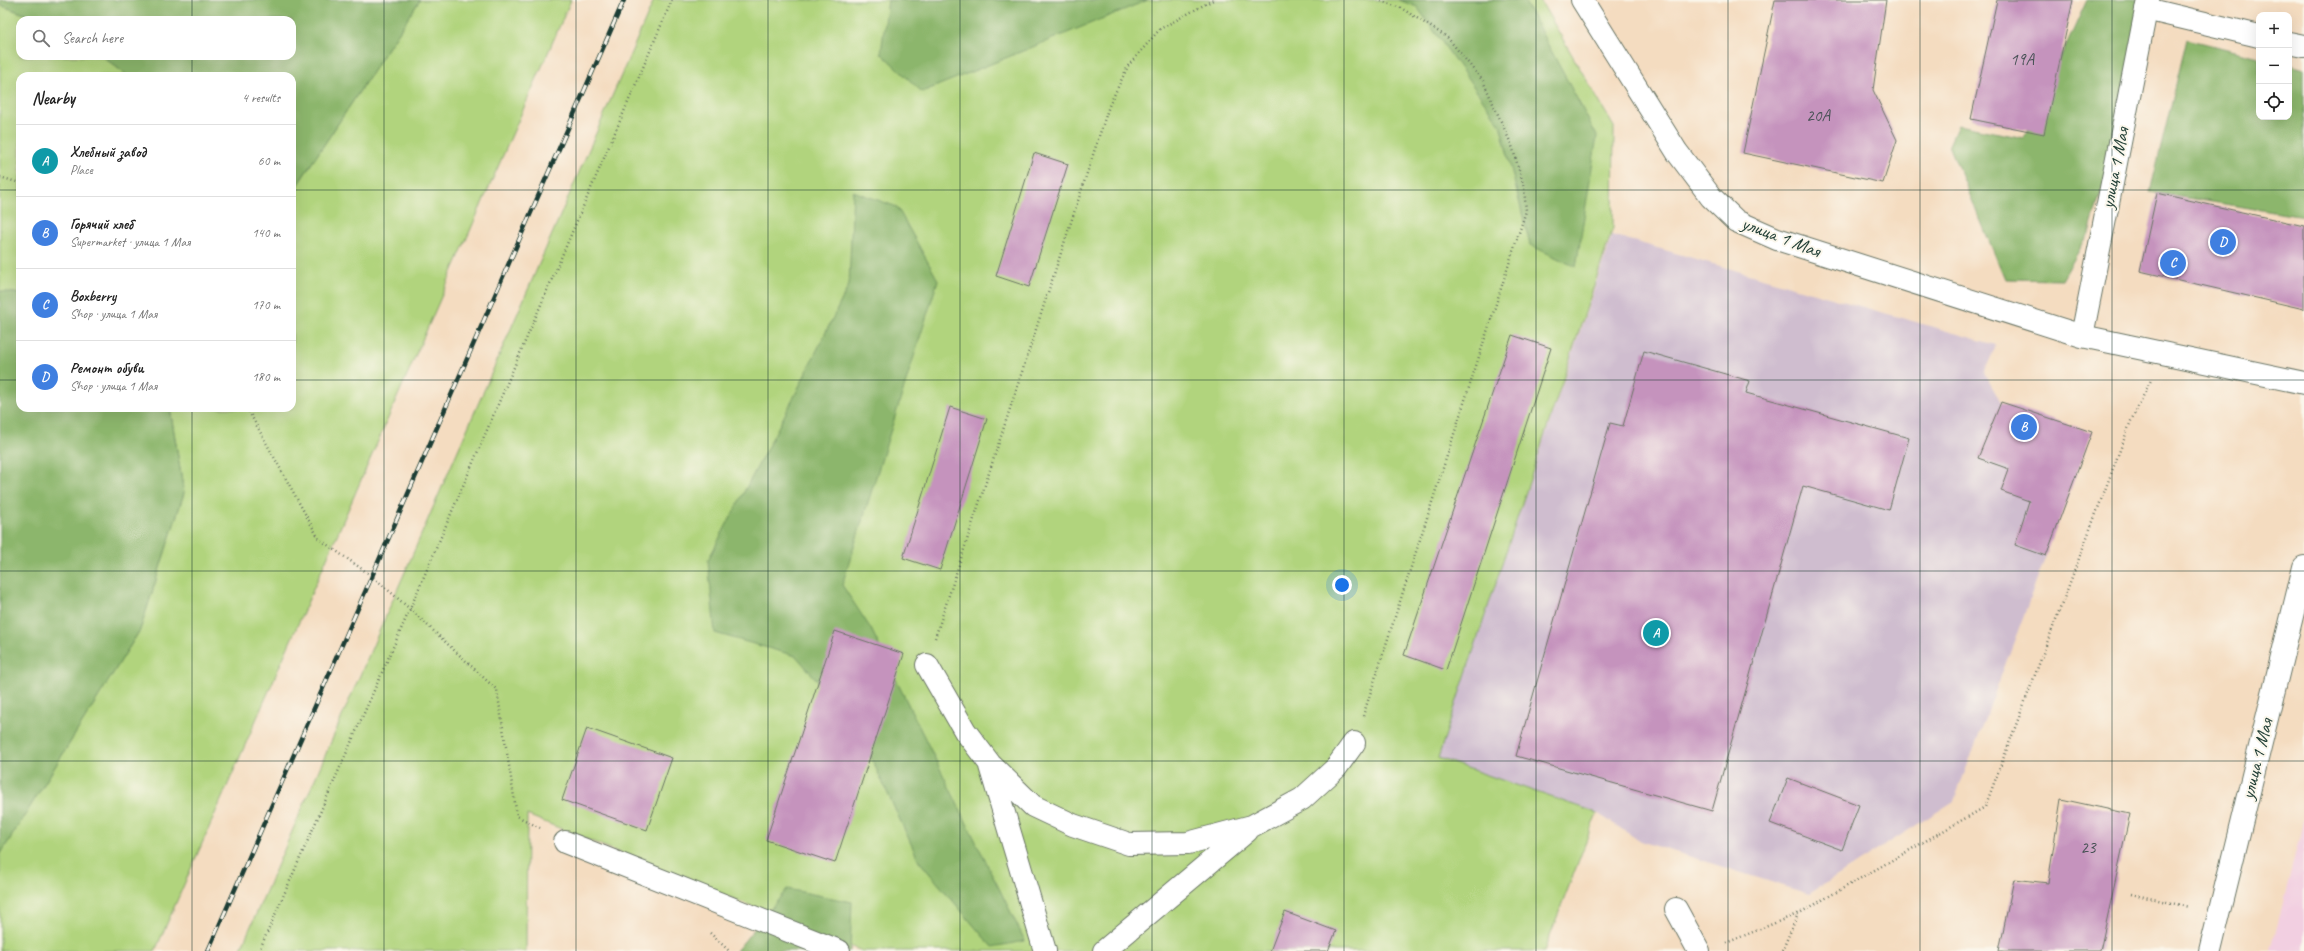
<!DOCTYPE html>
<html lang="en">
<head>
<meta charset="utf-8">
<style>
  body { margin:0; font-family:Caveat,sans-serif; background:#f2f2f2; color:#222 }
  .controls { position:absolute; right:12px; top:12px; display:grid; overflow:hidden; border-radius:8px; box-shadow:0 4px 16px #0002 }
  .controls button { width:36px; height:36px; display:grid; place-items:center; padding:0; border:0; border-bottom:1px solid #e0e0e0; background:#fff; color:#222; font:20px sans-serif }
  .you { position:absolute; left:1342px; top:585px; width:14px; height:14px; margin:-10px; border:3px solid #fff; border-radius:50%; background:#1a73e8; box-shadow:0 0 0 6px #1a73e833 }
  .badge { display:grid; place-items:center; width:26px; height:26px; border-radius:50%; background:#d1495b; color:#fff; font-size:13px; font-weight:700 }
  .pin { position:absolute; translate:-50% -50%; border:2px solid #fff; box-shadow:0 1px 4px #0006 }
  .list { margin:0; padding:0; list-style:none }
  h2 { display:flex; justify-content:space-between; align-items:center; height:52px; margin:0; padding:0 16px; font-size:17px }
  h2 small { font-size:13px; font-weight:400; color:#767676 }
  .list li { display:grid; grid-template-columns:26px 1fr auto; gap:12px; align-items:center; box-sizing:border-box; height:72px; padding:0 16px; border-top:1px solid #e0e0e0 }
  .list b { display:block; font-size:15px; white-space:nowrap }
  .list p { margin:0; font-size:13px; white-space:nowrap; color:#767676 }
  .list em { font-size:13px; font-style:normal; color:#767676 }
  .icon { flex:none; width:22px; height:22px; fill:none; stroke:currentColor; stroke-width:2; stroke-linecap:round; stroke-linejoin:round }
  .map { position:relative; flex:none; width:2304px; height:951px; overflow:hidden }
  .search { position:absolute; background:#fff; box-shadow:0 4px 16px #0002; left:16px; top:16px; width:280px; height:44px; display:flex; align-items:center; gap:10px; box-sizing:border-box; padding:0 14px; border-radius:12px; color:#767676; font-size:15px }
  .panel { position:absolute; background:#fff; box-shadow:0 4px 16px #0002; left:16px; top:72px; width:280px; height:340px; border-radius:12px }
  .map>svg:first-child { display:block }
</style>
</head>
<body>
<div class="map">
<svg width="2304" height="951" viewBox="0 0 2304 951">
  <rect width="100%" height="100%" fill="#fbf7ec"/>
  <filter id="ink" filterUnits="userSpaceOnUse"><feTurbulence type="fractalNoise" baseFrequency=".025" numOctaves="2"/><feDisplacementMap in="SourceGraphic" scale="8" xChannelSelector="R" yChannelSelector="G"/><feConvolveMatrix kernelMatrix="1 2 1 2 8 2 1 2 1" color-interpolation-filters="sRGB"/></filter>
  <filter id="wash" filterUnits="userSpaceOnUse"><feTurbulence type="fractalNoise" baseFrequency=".012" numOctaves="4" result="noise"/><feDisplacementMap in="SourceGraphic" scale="16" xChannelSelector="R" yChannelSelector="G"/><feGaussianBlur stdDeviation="0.9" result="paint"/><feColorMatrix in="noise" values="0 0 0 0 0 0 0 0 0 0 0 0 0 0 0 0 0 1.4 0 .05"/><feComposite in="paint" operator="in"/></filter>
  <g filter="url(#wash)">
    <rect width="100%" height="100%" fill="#f4dcc0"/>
    <path fill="#f2cfe1" d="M2304 818V951H2271Z"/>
    <path fill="#cfbdcf" d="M1612 235 1996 345 1984 373 2001 402 1979 457 2009 469 2029 501 2015 545 2046 556 1954 801 1809 894 1640 841 1597 813 1438 758Z"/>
    <path fill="#b1d47d" stroke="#688858" d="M420 0H571L155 951H0V855L140 630 184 493 170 408H292V193Z
      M654 0H1540L1614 127 1613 228 1438 758 1597 813 1544 951H862L527 815 526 951H240Z
      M0 5 41 20H20V56H102L128 76H20V294L0 291Z"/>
    <path fill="#8cb66c" stroke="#567a50" d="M0 0H420L292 193V76H128L102 56H292V20H41L0 5Z
      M888 0H1148L922 92 881 53Z
      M1399 0H1524L1597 136 1576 267 1530 245 1500 124 1417 7Z
      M2087 0H2146L2153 18 2089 233 2062 280 2005 279 1949 145 1958 125 2024 138Z
      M2187 39 2259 57V117H2289V65L2304 69V217L2150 192Z
      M853 191 897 207 938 280 842 585 871 629 1025 941 992 947 919 861 856 725 796 656 715 633 708 560 791 403 849 285Z
      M0 291 20 294V408H170L184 493 140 630 0 855Z
      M787 889 852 902 850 951H736Z"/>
    <g id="blocks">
      <path fill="#c593bd" d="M1775 0H1886L1873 90 1897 140 1883 183 1743 153Z
        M1997 0H2073L2044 134 1971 119Z
        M1034 153 1068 164 1029 287 996 276Z
        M2157 193 2304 226V309L2140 271Z
        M1512 335 1551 348 1446 670 1404 655Z
        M1644 351 1750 381 1746 393 1909 438 1889 510 1803 486 1712 811 1516 756 1610 423 1623 426Z
        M2001 402 2092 432 2046 556 2015 545 2029 501 2001 491 2009 469 1978 458Z
        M950 407 987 419 940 570 903 558Z
        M835 631 904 654 835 863 766 840Z
        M587 728 672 758 647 830 562 800Z
        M1788 778 1859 805 1842 850 1770 823Z
        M2061 799 2130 814 2100 951H1999L2014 879 2048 883Z
        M1285 912 1336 931 1328 951H1270Z"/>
    </g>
  </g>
  <g filter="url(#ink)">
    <use href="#blocks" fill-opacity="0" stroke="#6a7565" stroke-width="1"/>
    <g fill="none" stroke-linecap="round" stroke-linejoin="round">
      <g stroke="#6a7565" stroke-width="24">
        <path id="minor" d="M1582 0 1677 152 1711 197 1736 221 1777 239 2082 336 2304 383
          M2146 9 2259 36
          M2289 43 2304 46
          M2082 336 2148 0
          M927 665 965 731 990 764 1033 806 1073 825 1129 844 1188 843 1252 826 1302 799 1336 768 1354 743
          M990 766 1045 951
          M565 842 839 951
          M1676 909 1699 951
          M1104 951 1247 831
          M2210 951 2304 567"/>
      </g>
      <path stroke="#6a7565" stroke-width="2.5" stroke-dasharray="1 3" stroke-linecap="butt" d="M0 177 20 183
        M247 408 319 539 372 576 410 609 497 690 517 816 540 828
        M935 638 1109 106 1128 66 1160 29 1213 0
        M1363 716 1526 211 1524 187 1512 146 1483 81 1447 37 1401 8 1378 0
        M2131 894 2189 907
        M710 933 729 951
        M1726 943 1797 914
        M259 951 410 609 672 0
        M1782 951 1798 914 1985 807 2131 421 2151 380"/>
      <use href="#minor" stroke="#fff" stroke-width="22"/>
      <g stroke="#1f3d34" stroke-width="4.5">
        <path id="rail" d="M208 951 624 0"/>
      </g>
      <use href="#rail" stroke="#fbf7ec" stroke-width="3" stroke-dasharray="9" stroke-linecap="butt"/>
    </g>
  </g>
  <path fill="none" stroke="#1f3d34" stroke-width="1" stroke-opacity="0.55" d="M192 0V20M384 0V951M576 0V951M768 0V951M960 0V951M1152 0V951M1344 0V951M1536 0V951M1728 0V951M1920 0V951M2112 0V951M192 56V76M0 190H20M292 190H2304M0 380H20M292 380H2304M192 408V951M0 571H2304M0 761H2304"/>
  <g text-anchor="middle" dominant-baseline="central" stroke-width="4" stroke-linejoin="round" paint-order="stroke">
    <g font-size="17" fill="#485256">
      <text x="2022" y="59">19А</text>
      <text x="1818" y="115">20А</text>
      <text x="2088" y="847">23</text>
    </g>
    <g font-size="19" fill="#1f3d34" stroke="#fbf7ec">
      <text transform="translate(2115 168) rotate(-79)">улица 1 Мая</text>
      <text transform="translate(1781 237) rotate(21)">улица 1 Мая</text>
      <text transform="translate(2257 759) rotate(-76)">улица 1 Мая</text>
    </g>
  </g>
</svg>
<div class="controls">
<button>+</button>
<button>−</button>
<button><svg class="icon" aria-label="locate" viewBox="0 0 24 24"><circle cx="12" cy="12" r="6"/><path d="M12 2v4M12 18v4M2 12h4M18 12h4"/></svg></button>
</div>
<div class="you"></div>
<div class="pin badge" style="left:1656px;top:633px;background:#0f9aa8">A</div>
<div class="pin badge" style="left:2024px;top:427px;background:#3f7fe0">B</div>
<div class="pin badge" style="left:2173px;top:263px;background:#3f7fe0">C</div>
<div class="pin badge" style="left:2223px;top:242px;background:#3f7fe0">D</div>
<div class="search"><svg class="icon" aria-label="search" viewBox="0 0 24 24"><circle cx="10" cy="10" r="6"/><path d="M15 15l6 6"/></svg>Search here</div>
<section class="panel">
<h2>Nearby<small>4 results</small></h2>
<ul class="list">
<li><span class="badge" style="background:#0f9aa8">A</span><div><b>Хлебный завод</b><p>Place</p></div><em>60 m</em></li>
<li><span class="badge" style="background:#3f7fe0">B</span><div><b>Горячий хлеб</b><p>Supermarket · улица 1 Мая</p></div><em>140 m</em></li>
<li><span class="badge" style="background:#3f7fe0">C</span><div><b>Boxberry</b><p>Shop · улица 1 Мая</p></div><em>170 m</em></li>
<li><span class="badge" style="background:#3f7fe0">D</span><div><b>Ремонт обуви</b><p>Shop · улица 1 Мая</p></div><em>180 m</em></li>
</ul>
</section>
</div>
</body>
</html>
